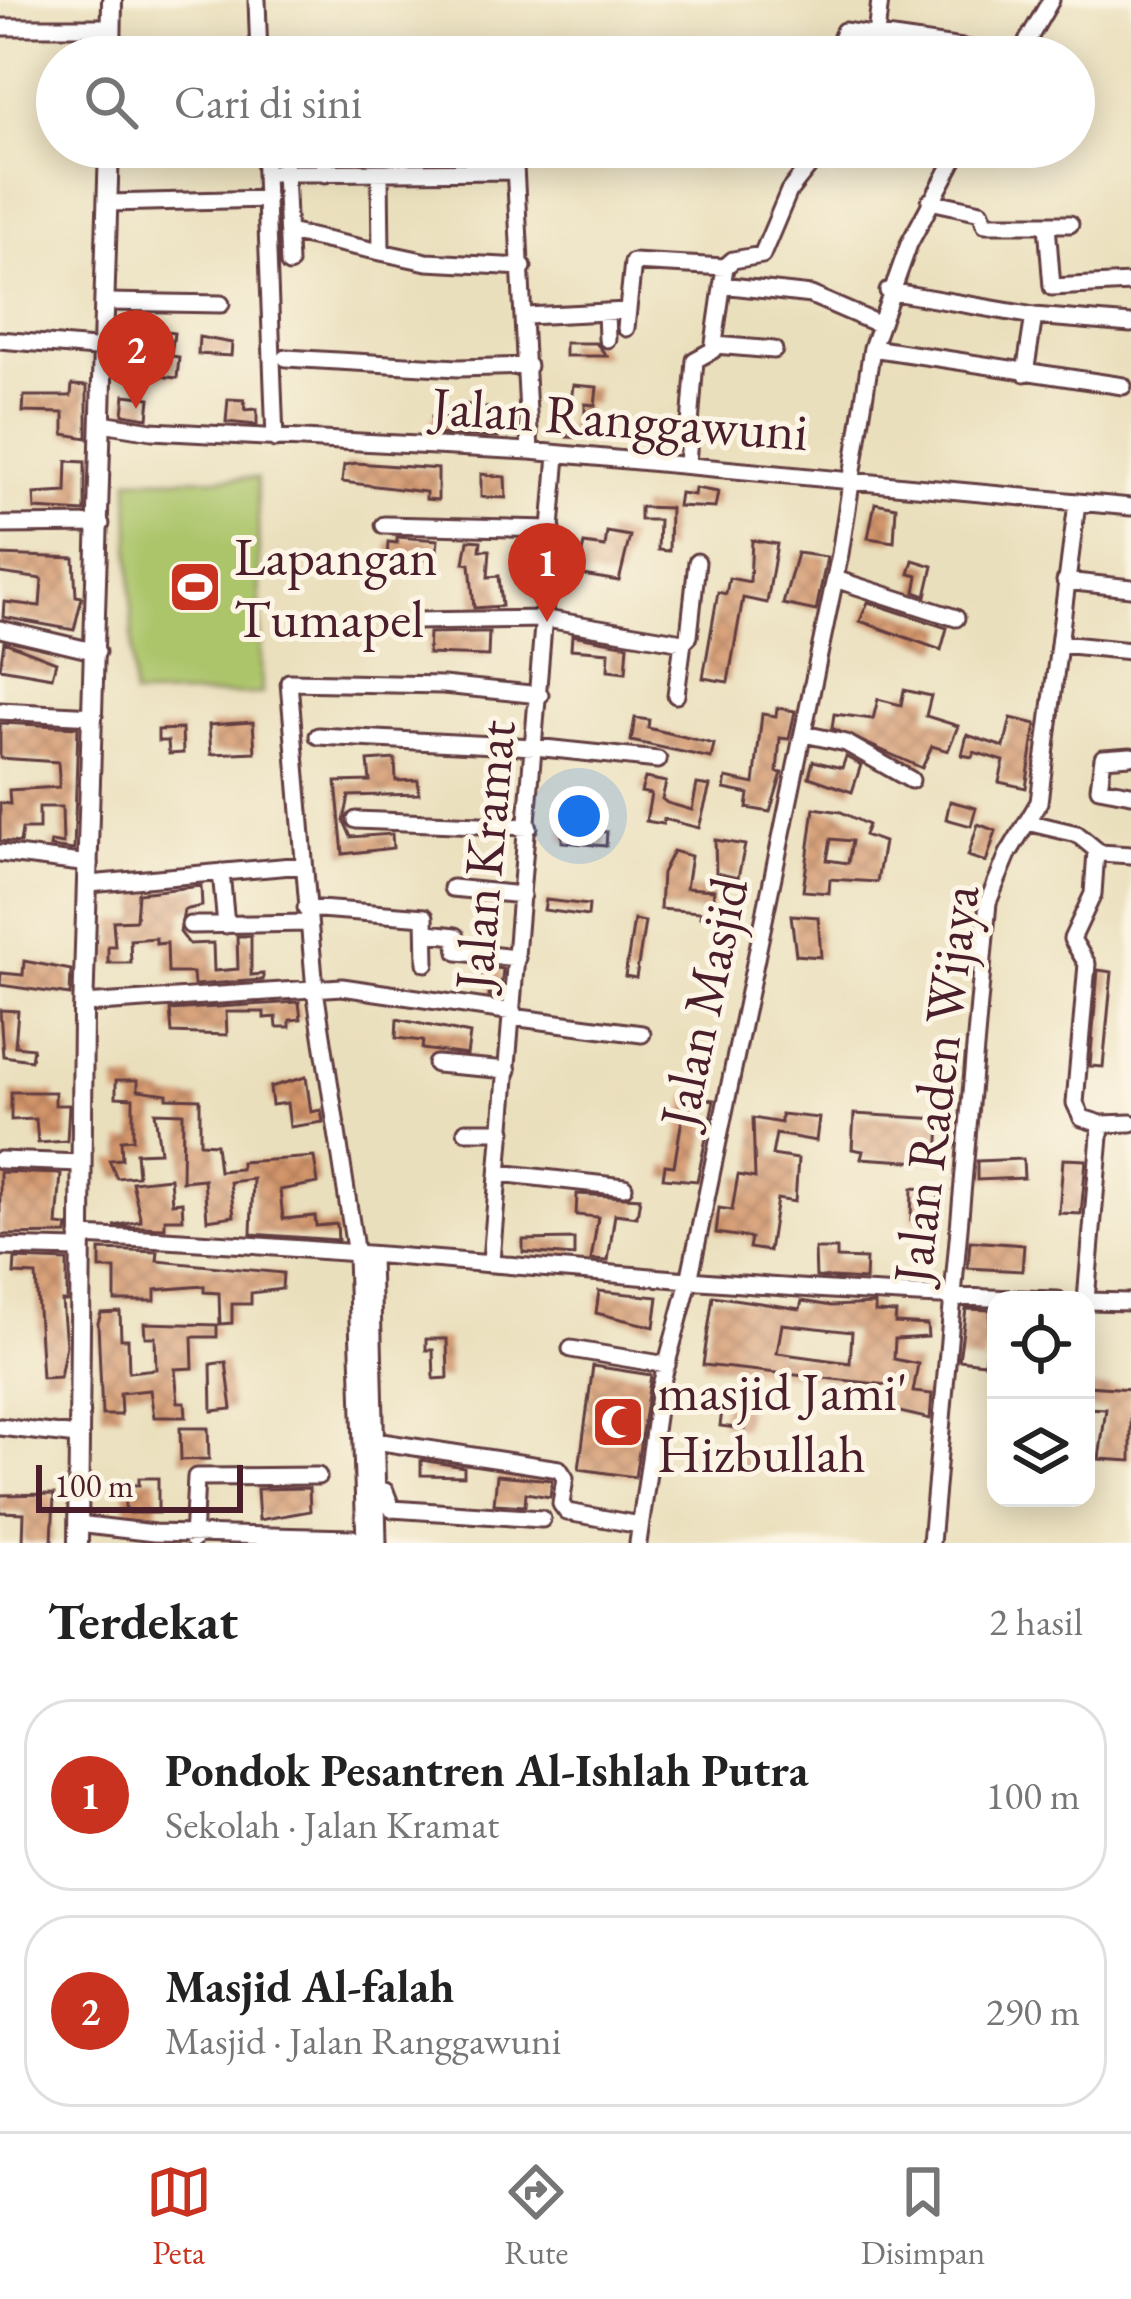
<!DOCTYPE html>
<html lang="id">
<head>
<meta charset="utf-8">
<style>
  body { margin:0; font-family:"EB Garamond",serif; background:#f6f6f6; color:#222 }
  .controls { position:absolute; right:36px; bottom:36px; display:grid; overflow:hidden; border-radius:24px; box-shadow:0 6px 30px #0003 }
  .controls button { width:108px; height:108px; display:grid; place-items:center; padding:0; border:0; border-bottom:3px solid #e0e0e0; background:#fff; color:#222; font:60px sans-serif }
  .scale { position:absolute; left:36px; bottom:30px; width:207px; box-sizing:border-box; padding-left:12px; border:6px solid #4a1f2b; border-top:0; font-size:33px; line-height:42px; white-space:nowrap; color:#4a1f2b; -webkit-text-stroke:9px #fcf5e5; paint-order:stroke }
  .you { position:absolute; left:579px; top:816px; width:42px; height:42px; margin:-30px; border:9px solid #fff; border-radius:50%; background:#1a73e8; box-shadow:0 0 0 18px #1a73e833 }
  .badge { display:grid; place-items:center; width:78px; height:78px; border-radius:50%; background:#c8321e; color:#fff; font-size:39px; font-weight:700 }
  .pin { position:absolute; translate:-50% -99px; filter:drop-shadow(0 3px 6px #0008) }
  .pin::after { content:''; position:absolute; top:63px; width:42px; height:36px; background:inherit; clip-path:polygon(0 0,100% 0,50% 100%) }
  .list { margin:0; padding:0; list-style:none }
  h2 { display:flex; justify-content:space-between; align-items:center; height:156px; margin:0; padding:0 48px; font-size:51px }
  h2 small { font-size:39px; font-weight:400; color:#767676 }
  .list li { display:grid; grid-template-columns:78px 1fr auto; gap:36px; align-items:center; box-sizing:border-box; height:192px; margin:0 24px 24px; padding:0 24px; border:3px solid #e0e0e0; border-radius:48px }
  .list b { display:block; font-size:45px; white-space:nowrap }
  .list p { margin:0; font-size:39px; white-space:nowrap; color:#767676 }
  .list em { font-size:39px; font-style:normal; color:#767676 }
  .icon { flex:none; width:66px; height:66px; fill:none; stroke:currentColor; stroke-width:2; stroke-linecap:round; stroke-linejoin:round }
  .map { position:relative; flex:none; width:1131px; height:1543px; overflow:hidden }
  .search { position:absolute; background:#fff; box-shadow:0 6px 30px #0003; left:36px; right:36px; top:36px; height:132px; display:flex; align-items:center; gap:30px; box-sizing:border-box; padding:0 42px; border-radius:66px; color:#767676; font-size:45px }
  .sheet { height:588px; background:#fff }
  nav { display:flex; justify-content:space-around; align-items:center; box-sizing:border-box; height:168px; border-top:3px solid #e0e0e0; background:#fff; font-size:33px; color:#767676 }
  nav a { display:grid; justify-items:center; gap:6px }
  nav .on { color:#c8321e }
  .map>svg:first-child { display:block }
</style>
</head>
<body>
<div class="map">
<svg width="1131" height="1543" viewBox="0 0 1131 1543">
  <defs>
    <pattern id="building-cross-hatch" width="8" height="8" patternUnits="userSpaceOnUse" patternTransform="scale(3)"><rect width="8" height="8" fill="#d3956b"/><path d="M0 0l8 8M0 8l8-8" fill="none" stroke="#ad7958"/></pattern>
  </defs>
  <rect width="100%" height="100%" fill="#fcf5e5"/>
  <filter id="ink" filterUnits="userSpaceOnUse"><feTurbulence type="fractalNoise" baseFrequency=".00833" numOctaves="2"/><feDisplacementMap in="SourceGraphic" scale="24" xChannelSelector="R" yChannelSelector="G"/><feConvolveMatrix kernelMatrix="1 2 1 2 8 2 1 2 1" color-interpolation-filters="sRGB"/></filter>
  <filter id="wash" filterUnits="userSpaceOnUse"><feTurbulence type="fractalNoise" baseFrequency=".004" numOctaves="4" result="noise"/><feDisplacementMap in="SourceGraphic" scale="48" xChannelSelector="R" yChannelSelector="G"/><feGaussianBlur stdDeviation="2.7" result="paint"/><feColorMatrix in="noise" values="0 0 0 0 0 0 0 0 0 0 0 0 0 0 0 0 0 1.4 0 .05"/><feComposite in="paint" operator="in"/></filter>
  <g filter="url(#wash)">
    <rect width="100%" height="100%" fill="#eadfbc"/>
    <path fill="#acc56b" stroke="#7b724b" stroke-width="3" d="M257 478 262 694 133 696 129 479Z"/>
    <g id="blocks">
      <path fill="url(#building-cross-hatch)" fill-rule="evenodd" d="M159 331 174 333 171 356 179 357 177 378 132 373 135 352 156 355Z
        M199 337 232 343 231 356 198 354Z
        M565 343H596L607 356H565Z
        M72 385 87 386V438L64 434V413L23 412 24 396H71Z
        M573 385 597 387 595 405 585 404V438L567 437Z
        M125 395 150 398 148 418 123 414Z
        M228 399 244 400 245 410 257 409V425L226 422Z
        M458 403 501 410 498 437 431 434 432 417H456Z
        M67 461 85 462V512L35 509 34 494 66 492Z
        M356 463 438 469V500L426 499V492L342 482 344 465Z
        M481 474 505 477 506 498 481 497Z
        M695 488 718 492 715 508 678 506 680 493 694 495Z
        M875 503 896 507 894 542 868 538Z
        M640 507 670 508 669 551 658 550 659 520H640Z
        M607 532 630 536 619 581 577 574 584 544 605 547Z
        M397 537 438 540 436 560 403 556V562L387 561 388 542 397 543Z
        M468 540 481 541 480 550H490L488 577 499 576 502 606 474 608 470 564 464 563Z
        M752 540 777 544 767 603 743 598 728 682 703 678 718 592 726 594 729 578 750 582Z
        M797 553 827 557 816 611 783 604Z
        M0 555 74 558 76 596 82 597 74 630 3 617 4 602 40 606 42 579 0 573Z
        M913 560 933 566 926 596 915 592 918 576 909 574Z
        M868 602 947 628 941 650 860 621Z
        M480 632H489L488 656 428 654 429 633Z
        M572 635 628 645 626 672 608 670 609 652 571 649Z
        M4 642 56 662 52 677 0 668Z
        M904 690 931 696 926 716 958 726 948 751 932 746 922 768 832 728 834 714 873 719 878 699 901 705Z
        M777 708 795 711 789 739 780 738 777 772 782 773 770 812 747 808 749 794 724 789 726 778 754 784 762 714 776 716Z
        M635 718 649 720 648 728 714 744 711 758 631 741Z
        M1011 718 1036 724 1026 788 999 782 1004 761 974 752 972 757 962 755 967 735 1004 747Z
        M253 722 255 752 211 754 209 725Z
        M0 723 78 727 74 850 50 847 51 842 63 844 62 807H39V829H22L20 843 0 841V803L10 804 9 790 59 787V776L58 762 0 758Z
        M182 729 183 753 169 754 168 741H158V730Z
        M846 757 861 765 852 792 809 777 813 761 842 768Z
        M395 759 396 781 418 780 419 794 349 796 344 821 351 837 392 834 393 848 343 854 336 782 370 781 368 761Z
        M645 778 666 782 662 799 667 803 692 810 697 784 710 786 699 828 664 819 663 824 646 821 651 794 641 792Z
        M950 801 976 808 971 826 946 819Z
        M814 808 841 812 868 825 864 835 884 842 877 882 830 879 829 893 803 891ZM831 839 852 841 848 863 827 860Z
        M561 814 590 818 589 831 607 832 606 846 562 842Z
        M978 824 996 831 986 862 968 856Z
        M715 840 745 845 738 878 716 873Z
        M673 851 691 856 686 888 714 890 711 918 700 917 701 912 660 909 662 873Z
        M201 886 202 906 184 910 180 932 189 944 213 943 214 971 238 969 237 936H251V975L263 974V980L194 985 193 973H168L167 943 156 944V938L130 940 131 963H108V946H115L113 921 136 920 138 893Z
        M546 900 589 905 588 916 544 910Z
        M791 915 818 917 821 957 796 955Z
        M634 920 645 922 636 978 625 976Z
        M24 961 71 970 70 995 0 985 1 973 23 975Z
        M481 966 503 969 500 998 489 996 490 983H480Z
        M1098 970 1112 972 1103 1067 1090 1066Z
        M299 1002 301 1019 290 1020V1027H277L276 1017 264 1018V1012H226L227 1035 172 1033 170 1010Z
        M0 1010 18 1011 15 1046 33 1048 31 1060 3 1056Z
        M397 1019 470 1034 467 1055 422 1049 423 1041 396 1038Z
        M306 1077 311 1112 321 1110 323 1122 290 1127 287 1103 272 1105 270 1087Z
        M116 1080H138V1090L167 1094V1098L200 1099V1143L216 1144 219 1171 241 1169V1162L314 1157 318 1183 280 1190 283 1219 315 1216 316 1226 337 1224 338 1240 251 1234 253 1179 230 1182 234 1216 207 1220 204 1179 182 1181 183 1113 155 1112 160 1152 136 1153 138 1176 117 1178 109 1160 122 1159 121 1140 133 1139V1098L116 1097Z
        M11 1092H55V1105H69L67 1141 38 1143 36 1119 11 1120Z
        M686 1096 714 1100 697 1181 663 1178 665 1165 674 1166Z
        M781 1114 819 1118 816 1141 776 1134 772 1155 798 1159 795 1202 777 1199 769 1251 749 1248 751 1238 716 1233 719 1208 732 1210 738 1175 755 1178 753 1118 781 1123Z
        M854 1114 940 1119 938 1163 861 1158 863 1151 852 1149Z
        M1023 1159 1024 1178 977 1180V1161Z
        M1063 1159 1086 1160 1081 1214 1059 1213Z
        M0 1172 61 1174 57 1225 68 1226 67 1234 0 1235Z
        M170 1178 172 1203 182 1202 183 1219H165V1228L114 1226 141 1221 132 1182Z
        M912 1188 939 1190 937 1221 911 1220Z
        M577 1194 640 1198 637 1217 615 1214 608 1261 591 1260 598 1217 576 1215Z
        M574 1239V1256L523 1252V1240Z
        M970 1241 1024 1245 1022 1271 968 1268Z
        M815 1249H837V1258L866 1259 865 1280 816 1277Z
        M100 1250 158 1252 157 1261 283 1273 282 1289 251 1293V1304H232V1323L220 1324 219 1293 204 1292V1286L155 1290V1301H115V1269H100Z
        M15 1259 67 1261V1301H62L66 1345 60 1377 42 1378 36 1275 14 1274Z
        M599 1291 658 1297 654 1327 596 1313Z
        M713 1296 800 1309 802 1301 831 1306 875 1304V1312L896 1313 895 1323 927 1325 928 1337 895 1339 894 1359 918 1364 913 1392 932 1394 930 1419 887 1409 889 1385 703 1365ZM782 1324 852 1332 850 1363 777 1353Z
        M966 1309 991 1310 984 1363 959 1360Z
        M120 1312 121 1339H128L129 1372 156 1369 155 1337H145L144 1323 217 1325V1337H192L193 1368 175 1369 178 1402H185L186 1417H154L150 1390 120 1393 121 1415H102L98 1323 101 1313Z
        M426 1339H447L448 1378 434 1379 433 1350H426Z
        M226 1362 232 1409 212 1411 211 1364Z
        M593 1366 651 1375 635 1477 579 1469Z
        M1086 1386 1131 1389V1461L1099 1459 1106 1409 1086 1408Z
        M724 1395 749 1398 744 1429 720 1426Z
        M180 1428H208L209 1459 181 1460Z
        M724 1451 759 1454 754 1473 721 1469Z
        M421 1460 464 1467V1476L421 1475Z
        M497 1475 552 1480 550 1497 526 1493 525 1506 494 1504Z
        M139 1478H158V1513H130L125 1507 124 1485H139Z
        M309 1488 310 1511 259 1520 257 1489Z
        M54 1494 52 1543H23L24 1513 0 1512V1495Z"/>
    </g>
  </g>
  <g filter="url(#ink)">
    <use href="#blocks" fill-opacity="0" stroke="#623c41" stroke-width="3"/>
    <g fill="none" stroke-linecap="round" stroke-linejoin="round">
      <g stroke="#623c41" stroke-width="21">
        <path id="minor" d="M257 0 259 57
          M0 27H111
          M876 35 880 0
          M835 57 844 31 1018 56
          M1018 57 1051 0
          M264 147 275 439
          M284 147 289 264
          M324 147 325 174
          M514 147 530 451
          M768 147 804 152 816 161
          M109 152 264 148
          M265 173 515 171
          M380 174 381 252
          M930 201 981 212 985 224H1070
          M108 203 267 199
          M1047 225 1052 287 1131 283
          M288 232 427 262 523 267
          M722 285 811 295 878 324
          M888 291 1034 316
          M107 302 221 304
          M606 312 607 339
          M526 316 627 311
          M626 328 633 262 725 267
          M0 340 106 349
          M715 345 774 350
          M872 348 1123 386
          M286 358 458 368 528 366
          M1025 373 1034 316 1131 324
          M102 423 152 431 530 451 1131 507
          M687 464 695 360 713 350 725 267 733 260 762 255 789 191 824 147
          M0 525 101 524
          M384 525 552 529
          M835 579 956 618
          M1065 581 1131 588
          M415 621 546 619 683 642 689 636 697 562
          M0 629 97 652
          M1060 644 1131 651
          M676 695 683 642
          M0 711 94 716
          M804 734 846 743 911 780
          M318 736 535 747 658 760
          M1131 756 1103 758 1099 788 1131 794
          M356 820 529 827
          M1031 823 1077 834 1100 853 1131 855
          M1096 851 1093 894 1072 939 1087 964 1075 1103 1082 1118 1101 1124
          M0 853 89 864
          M221 872 226 925
          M89 884 303 865
          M452 888 522 895
          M306 908 425 917 426 963
          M190 925 307 923
          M428 933 456 936 458 952 517 958
          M84 1004 342 987 513 1012
          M512 1017 642 1034
          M436 1064 508 1070
          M466 1131H503
          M0 1160 81 1163
          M499 1173 624 1187
          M79 1236C406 1249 731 1293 1058 1300
          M0 1247 78 1249
          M371 1256 378 1543
          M491 1261 557 455
          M1086 1300 1101 1124 1131 1123
          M1086 1301 1131 1302
          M571 1349 667 1365
          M0 1427 77 1436
          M375 1441 559 1469 565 1478 561 1504 567 1512 640 1525
          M385 1491 392 1509 542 1519
          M78 1524 154 1533 352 1538
          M193 1540 196 1477 318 1476
          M365 1543 356 1255 315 990 289 682 443 685 540 695
          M638 1543 660 1389 689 1281 840 554 872 348 909 244 961 147
          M931 1543 988 902 1008 854 1039 802 1077 503"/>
      </g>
      <g stroke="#623c41" stroke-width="24">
        <path id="tertiary" d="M111 57 112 0
          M78 1543 83 1014 109 147"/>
      </g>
      <use href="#minor" stroke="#fff" stroke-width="15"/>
      <use href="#tertiary" stroke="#fff" stroke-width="18"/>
    </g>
  </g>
  <defs>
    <g id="stadium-square" transform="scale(2.7)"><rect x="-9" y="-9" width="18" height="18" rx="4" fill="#c8321e" stroke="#fcf5e5"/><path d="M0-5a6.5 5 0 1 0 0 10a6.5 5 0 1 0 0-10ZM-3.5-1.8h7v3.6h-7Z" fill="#fff"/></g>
    <g id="mosque-square" transform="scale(2.7)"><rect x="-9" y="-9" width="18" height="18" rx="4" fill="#c8321e" stroke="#fcf5e5"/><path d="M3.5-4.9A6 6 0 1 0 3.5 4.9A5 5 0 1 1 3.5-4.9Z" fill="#fff"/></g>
  </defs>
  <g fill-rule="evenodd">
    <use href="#stadium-square" x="195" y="587"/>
    <use href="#mosque-square" x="618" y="1422"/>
  </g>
  <g text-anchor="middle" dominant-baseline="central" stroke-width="10" stroke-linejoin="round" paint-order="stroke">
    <g font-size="54" fill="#4a1f2b" stroke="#fcf5e5">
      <text transform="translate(620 418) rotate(4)">Jalan Ranggawuni</text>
      <text transform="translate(484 855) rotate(-85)">Jalan Kramat</text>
      <text transform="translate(703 1002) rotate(-78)">Jalan Masjid</text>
      <text transform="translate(935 1084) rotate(-83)">Jalan Raden Wijaya</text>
    </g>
    <g font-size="54" fill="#4a1f2b" stroke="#fcf5e5" text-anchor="start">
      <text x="234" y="556">Lapangan<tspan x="234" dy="62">Tumapel</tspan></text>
      <text x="657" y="1391">masjid Jami'<tspan x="657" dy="62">Hizbullah</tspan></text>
    </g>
  </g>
</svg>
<div class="controls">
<button><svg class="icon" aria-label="locate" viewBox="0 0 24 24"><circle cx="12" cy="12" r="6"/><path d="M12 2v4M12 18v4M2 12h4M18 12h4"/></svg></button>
<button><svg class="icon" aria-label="layers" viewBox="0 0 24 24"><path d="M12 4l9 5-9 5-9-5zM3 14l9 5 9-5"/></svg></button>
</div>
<div class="scale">100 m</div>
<div class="you"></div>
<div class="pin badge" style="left:547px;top:622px">1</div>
<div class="pin badge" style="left:136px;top:409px">2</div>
<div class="search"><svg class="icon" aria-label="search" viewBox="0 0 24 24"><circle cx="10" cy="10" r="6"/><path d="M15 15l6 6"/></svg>Cari di sini</div>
</div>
<section class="sheet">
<h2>Terdekat<small>2 hasil</small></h2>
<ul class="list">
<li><span class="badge">1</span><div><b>Pondok Pesantren Al-Ishlah Putra</b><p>Sekolah · Jalan Kramat</p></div><em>100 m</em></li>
<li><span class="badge">2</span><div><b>Masjid Al-falah</b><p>Masjid · Jalan Ranggawuni</p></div><em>290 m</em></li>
</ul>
</section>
<nav>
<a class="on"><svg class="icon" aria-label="map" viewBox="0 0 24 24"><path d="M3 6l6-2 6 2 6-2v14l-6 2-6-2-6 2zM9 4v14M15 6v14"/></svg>Peta</a>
<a><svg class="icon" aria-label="directions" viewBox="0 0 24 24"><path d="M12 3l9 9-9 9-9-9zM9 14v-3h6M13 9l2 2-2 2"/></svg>Rute</a>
<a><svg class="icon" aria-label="saved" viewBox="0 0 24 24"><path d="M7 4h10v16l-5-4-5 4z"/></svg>Disimpan</a>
</nav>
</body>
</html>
